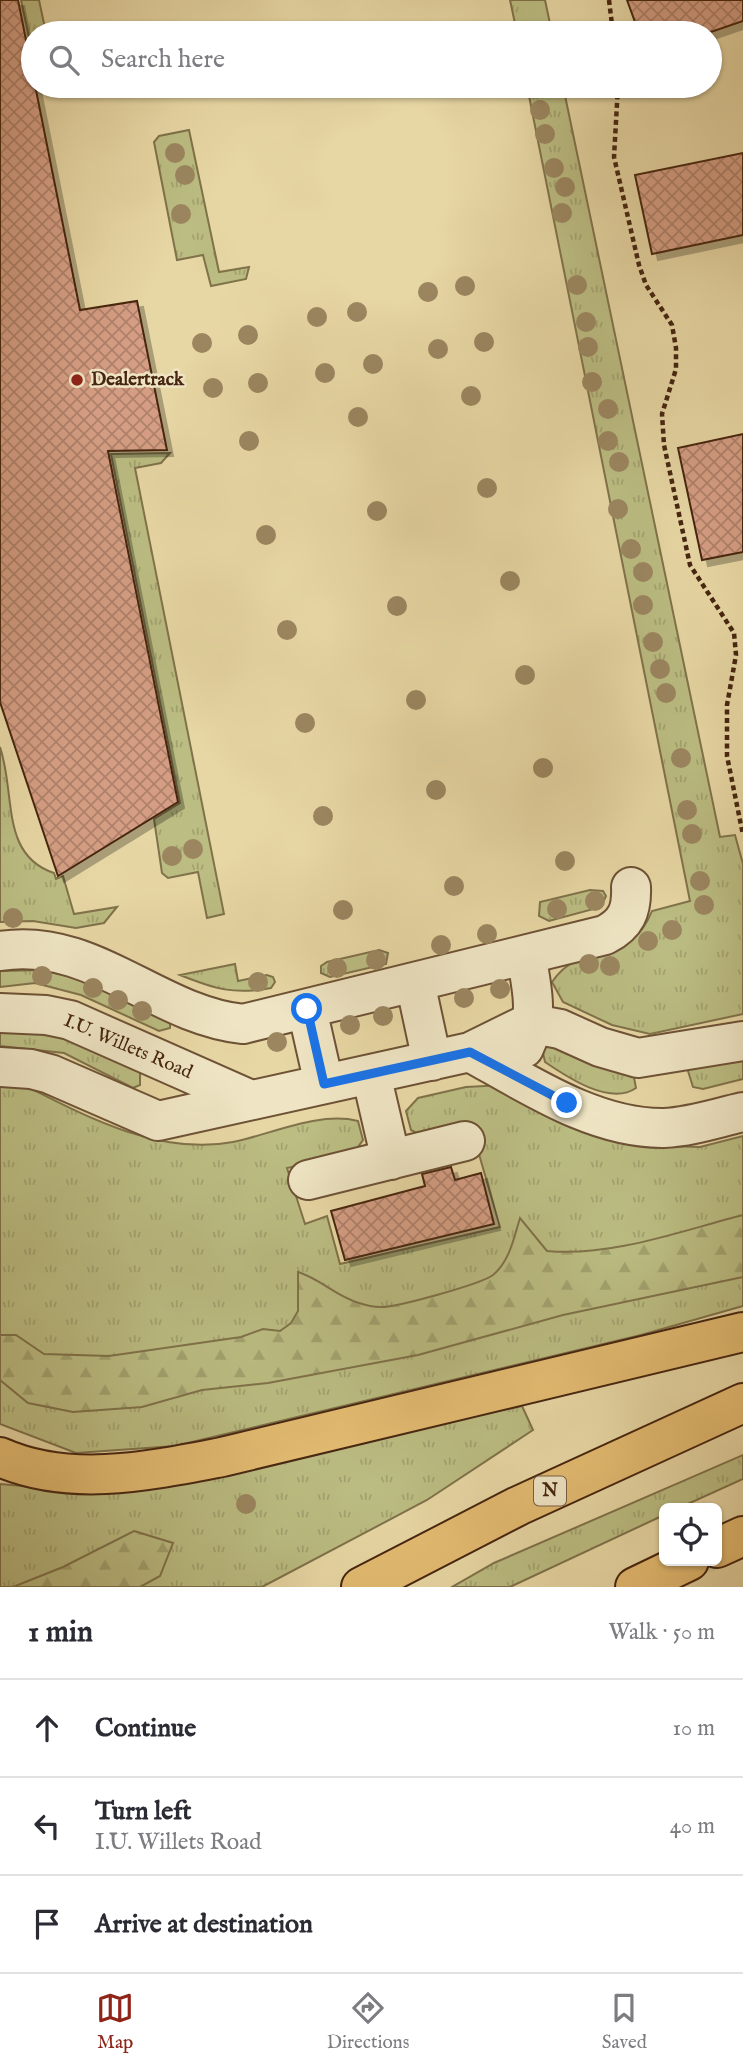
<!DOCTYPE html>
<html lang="en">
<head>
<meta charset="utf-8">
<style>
  body { margin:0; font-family:"IM FELL English",serif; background:#f2f2f3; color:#2b2b33 }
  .controls { position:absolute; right:21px; bottom:21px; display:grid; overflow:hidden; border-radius:10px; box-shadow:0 2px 5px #0004 }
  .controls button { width:63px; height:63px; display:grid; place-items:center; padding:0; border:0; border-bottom:2px solid #e1e1e2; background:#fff; color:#2b2b33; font:35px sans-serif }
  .stop { position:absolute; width:21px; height:21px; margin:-16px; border:5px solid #1a73e8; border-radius:50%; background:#fff }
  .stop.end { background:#1a73e8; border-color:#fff; box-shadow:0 2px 7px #0008 }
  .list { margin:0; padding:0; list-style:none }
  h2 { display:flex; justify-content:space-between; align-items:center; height:91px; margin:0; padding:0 28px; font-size:30px }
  h2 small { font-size:23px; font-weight:400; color:#7c7c81 }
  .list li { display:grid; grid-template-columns:46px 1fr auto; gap:21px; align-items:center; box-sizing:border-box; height:98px; padding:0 28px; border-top:2px solid #e1e1e2 }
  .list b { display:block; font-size:26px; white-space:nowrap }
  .list p { margin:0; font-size:23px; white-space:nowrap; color:#7c7c81 }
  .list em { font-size:23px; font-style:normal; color:#7c7c81 }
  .icon { flex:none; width:38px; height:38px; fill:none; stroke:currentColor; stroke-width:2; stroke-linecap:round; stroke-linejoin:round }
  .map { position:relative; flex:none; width:743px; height:1587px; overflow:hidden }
  .search { position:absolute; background:#fff; box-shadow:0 2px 5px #0004; left:21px; right:21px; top:21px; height:77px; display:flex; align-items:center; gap:18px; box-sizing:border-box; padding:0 24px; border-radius:38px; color:#7c7c81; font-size:26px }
  .sheet { height:385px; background:#fff }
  nav { display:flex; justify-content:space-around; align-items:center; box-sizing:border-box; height:98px; border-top:2px solid #e1e1e2; background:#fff; font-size:19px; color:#7c7c81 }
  nav a { display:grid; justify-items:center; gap:4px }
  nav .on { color:#8f2418 }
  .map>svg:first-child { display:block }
</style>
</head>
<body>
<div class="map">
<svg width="743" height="1587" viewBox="0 0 743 1587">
  <defs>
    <pattern id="grass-tufts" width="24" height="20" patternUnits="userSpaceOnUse" patternTransform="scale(1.75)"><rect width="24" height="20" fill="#bbbd82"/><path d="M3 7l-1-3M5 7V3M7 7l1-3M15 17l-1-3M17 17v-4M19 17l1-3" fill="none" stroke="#a2a26f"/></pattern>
    <pattern id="forest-firs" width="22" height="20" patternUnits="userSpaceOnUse" patternTransform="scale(1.75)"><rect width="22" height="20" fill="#bbbd82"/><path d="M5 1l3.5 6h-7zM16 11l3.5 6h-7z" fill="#a2a26f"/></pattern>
    <pattern id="building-cross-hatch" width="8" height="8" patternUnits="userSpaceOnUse" patternTransform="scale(1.75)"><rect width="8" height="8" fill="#d59e84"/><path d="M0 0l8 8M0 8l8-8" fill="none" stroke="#af816b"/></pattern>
    <filter id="shadow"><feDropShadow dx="6" dy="6" stdDeviation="0" flood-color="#0004"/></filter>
  </defs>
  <rect width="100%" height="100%" fill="#e7d7a4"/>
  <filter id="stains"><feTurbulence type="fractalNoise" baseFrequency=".00286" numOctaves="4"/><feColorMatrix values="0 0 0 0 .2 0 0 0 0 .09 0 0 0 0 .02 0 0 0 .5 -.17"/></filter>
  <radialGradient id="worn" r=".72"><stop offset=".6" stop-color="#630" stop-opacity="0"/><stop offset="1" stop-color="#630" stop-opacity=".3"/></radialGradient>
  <path fill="url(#grass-tufts)" stroke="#80724a" stroke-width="2" d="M21 0H39L46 33H33V47H31Z
    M510 0H545L552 33H517Z
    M527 86H563L720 837 735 835 743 864V1014L650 1034 612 1025 563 1002 552 982C584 936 629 969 652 911L690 901Z
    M189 130 219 272 249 267 246 279 211 286 203 255 177 260 154 142 159 136Z
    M170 453 161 463 135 468 224 914 207 918 198 872 168 878 162 873 154 819 180 803 111 454Z
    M0 747C16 795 0 855 54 873L56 879 63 876 74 914 117 907 104 923 76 928 33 921 0 922Z
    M590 890 603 891 606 896 601 907 549 921 539 916 540 902Z
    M379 950 388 953 386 964 330 977 321 973V966L327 962Z
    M235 964 238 981 267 975 273 977 275 982 271 988C234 995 215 989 180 975Z
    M43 970 87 981 170 1021V1028L159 1031 81 995 35 983 0 987V971Z
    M0 1030 71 1037 140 1069V1085L133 1088 64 1053 0 1046Z
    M554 1042 633 1072 636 1088C610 1106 567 1077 545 1062L543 1053 545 1045Z
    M743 1053V1079L703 1089 693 1087 688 1071 692 1065Z
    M24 1085C87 1117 160 1156 233 1142 272 1134 319 1111 358 1121L363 1140 352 1155 287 1168 305 1224 327 1216 340 1264 500 1227 472 1130 424 1137 411 1130 406 1111 418 1098 466 1087 504 1085 639 1145 700 1147 743 1136V1306L641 1335 175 1446 76 1453 0 1424V1086Z
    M522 1406 533 1430 427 1500 262 1587H0V1484L100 1493Z
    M743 1455V1479L679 1508H664V1515L510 1587H452L494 1563Z"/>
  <path fill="url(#forest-firs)" stroke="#80724a" stroke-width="2" d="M743 1215V1277L563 1315 418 1355 268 1383 202 1390 142 1407 73 1412 28 1403 0 1380V1335H16L44 1354 109 1356 241 1337 263 1329 280 1331 291 1323 298 1311V1272C321 1279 335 1296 359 1303 365 1305 373 1307 380 1307 395 1308 481 1284 493 1275 510 1261 514 1237 520 1218L547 1251C612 1257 680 1231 743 1215Z
    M134 1531 173 1543 160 1576 140 1587H13L63 1567Z"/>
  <path fill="url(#building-cross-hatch)" stroke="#462611" stroke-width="2" filter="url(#shadow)" d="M0 0H18L80 310 137 301 167 450 108 451 178 802 58 876 0 702Z
    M627 0H743V21L708 33H639Z
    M743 153V235L652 254 635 175Z
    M743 434V552L702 560 678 448Z
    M451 1167 455 1180 481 1173 494 1224 345 1260 331 1211 425 1186 422 1174Z"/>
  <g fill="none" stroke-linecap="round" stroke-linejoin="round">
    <g stroke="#6e5236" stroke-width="42">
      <path id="minor" d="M0 951C92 936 156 1015 243 1024L605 935C626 924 632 911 631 887
        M415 982 432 1061
        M307 1009 324 1084
        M0 1013 46 1015 70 1020 251 1100
        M524 1048C539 1017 532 987 526 955
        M470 1052C528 1084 595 1129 664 1128 690 1127 717 1118 743 1112
        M0 1067 31 1069 50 1074 158 1121 470 1052 521 1027 533 1024 560 1029 600 1047 638 1058 743 1041
        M371 1074 391 1160
        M308 1180 465 1141"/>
    </g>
    <g stroke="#462611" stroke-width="42">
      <path id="highway" d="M0 1457C70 1488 149 1471 222 1457L743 1332
        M717 1548 743 1536
        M361 1587 518 1506 743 1403
        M635 1587 689 1561"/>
    </g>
    <path stroke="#462611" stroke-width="4.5" stroke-dasharray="5 3.5" stroke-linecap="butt" d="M609 0 613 33
      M618 86 614 157 639 265 646 285 672 325 676 348V369L662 414 664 445 690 565 734 633 736 655 727 705V756L743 835"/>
    <use href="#minor" stroke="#efe5c4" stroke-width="38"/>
    <use href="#highway" stroke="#e4bc72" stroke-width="38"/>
  </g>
  <g fill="#9b8660">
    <circle cx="540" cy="110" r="10"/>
    <circle cx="545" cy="134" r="10"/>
    <circle cx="175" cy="153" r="10"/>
    <circle cx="554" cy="168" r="10"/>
    <circle cx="185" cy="175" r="10"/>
    <circle cx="565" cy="187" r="10"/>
    <circle cx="562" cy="213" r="10"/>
    <circle cx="181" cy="214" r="10"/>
    <circle cx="577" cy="285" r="10"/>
    <circle cx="465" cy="286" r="10"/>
    <circle cx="428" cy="292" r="10"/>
    <circle cx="357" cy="312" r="10"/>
    <circle cx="317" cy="317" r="10"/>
    <circle cx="586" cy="322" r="10"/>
    <circle cx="248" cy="335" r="10"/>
    <circle cx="484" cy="342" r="10"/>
    <circle cx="202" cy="343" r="10"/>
    <circle cx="588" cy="347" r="10"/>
    <circle cx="438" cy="349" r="10"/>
    <circle cx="373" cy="364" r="10"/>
    <circle cx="325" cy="373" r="10"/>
    <circle cx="592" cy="382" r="10"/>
    <circle cx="258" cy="383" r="10"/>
    <circle cx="213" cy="388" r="10"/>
    <circle cx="471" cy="396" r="10"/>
    <circle cx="608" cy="409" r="10"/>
    <circle cx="358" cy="417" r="10"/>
    <circle cx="249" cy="441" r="10"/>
    <circle cx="608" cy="441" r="10"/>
    <circle cx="619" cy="462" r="10"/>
    <circle cx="487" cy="488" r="10"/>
    <circle cx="618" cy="509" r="10"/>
    <circle cx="377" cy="511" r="10"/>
    <circle cx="266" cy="535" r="10"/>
    <circle cx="631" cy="549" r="10"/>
    <circle cx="643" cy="572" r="10"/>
    <circle cx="510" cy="581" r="10"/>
    <circle cx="643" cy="605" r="10"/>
    <circle cx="397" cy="606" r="10"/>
    <circle cx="287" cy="630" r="10"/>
    <circle cx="653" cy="642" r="10"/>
    <circle cx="660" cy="669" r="10"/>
    <circle cx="525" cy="675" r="10"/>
    <circle cx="666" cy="693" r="10"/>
    <circle cx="416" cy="700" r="10"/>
    <circle cx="305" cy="723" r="10"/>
    <circle cx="681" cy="758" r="10"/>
    <circle cx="543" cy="768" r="10"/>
    <circle cx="436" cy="790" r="10"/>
    <circle cx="687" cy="810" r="10"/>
    <circle cx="323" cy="816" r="10"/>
    <circle cx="692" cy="834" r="10"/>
    <circle cx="193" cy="849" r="10"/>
    <circle cx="172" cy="856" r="10"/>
    <circle cx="565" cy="861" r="10"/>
    <circle cx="700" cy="881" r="10"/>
    <circle cx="454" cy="886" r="10"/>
    <circle cx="595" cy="901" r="10"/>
    <circle cx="704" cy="905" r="10"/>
    <circle cx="557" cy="909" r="10"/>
    <circle cx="343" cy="910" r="10"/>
    <circle cx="13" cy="918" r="10"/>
    <circle cx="672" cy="930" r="10"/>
    <circle cx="487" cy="934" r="10"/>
    <circle cx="648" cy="941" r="10"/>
    <circle cx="441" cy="945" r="10"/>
    <circle cx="376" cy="960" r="10"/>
    <circle cx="589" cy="964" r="10"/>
    <circle cx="610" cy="966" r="10"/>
    <circle cx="337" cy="968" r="10"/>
    <circle cx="42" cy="976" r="10"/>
    <circle cx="258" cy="982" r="10"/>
    <circle cx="93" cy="988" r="10"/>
    <circle cx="500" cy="989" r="10"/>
    <circle cx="464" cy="998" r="10"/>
    <circle cx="118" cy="1000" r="10"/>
    <circle cx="142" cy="1011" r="10"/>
    <circle cx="383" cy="1016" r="10"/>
    <circle cx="350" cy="1025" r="10"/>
    <circle cx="277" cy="1042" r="10"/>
    <circle cx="246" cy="1504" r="10"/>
  </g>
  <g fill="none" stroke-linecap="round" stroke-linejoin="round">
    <path stroke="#1a73e8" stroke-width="9" d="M307 1009 324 1084 470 1052 567 1103"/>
  </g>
  <circle fill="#8f2418" stroke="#efe5c4" stroke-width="2.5" cx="77" cy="380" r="7"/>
  <g text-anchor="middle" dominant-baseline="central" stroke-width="5" stroke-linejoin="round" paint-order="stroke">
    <rect fill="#efe5c4" stroke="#795f47" stroke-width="2" x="534" y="1476.5" width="32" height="29" rx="5"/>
    <g font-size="18" font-weight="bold" fill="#462611">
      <text x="550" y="1491">N</text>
    </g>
    <g font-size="19" font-weight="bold" fill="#462611" stroke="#efe5c4" text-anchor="start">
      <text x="91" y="380">Dealertrack</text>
    </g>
    <g font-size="19" fill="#462611" stroke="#efe5c4">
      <text transform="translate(128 1047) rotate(23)">I.U. Willets Road</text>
    </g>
  </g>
  <rect width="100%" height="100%" filter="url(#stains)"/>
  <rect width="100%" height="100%" fill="url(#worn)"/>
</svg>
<div class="controls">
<button><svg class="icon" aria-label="locate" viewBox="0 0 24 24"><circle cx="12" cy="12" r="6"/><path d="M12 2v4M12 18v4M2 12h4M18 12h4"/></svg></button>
</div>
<div class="stop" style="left:307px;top:1009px"></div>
<div class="stop end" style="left:567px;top:1103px"></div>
<div class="search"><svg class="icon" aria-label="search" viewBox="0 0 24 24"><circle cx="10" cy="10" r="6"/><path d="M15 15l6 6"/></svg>Search here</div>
</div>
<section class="sheet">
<h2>1 min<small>Walk · 50 m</small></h2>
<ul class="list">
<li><svg class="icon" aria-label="ahead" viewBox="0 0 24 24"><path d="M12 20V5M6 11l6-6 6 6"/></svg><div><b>Continue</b></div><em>10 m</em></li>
<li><svg class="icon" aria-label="left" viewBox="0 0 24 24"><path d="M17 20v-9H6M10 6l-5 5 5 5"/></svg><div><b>Turn left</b><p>I.U. Willets Road</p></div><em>40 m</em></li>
<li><svg class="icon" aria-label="arrive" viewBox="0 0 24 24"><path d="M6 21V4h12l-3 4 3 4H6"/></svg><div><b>Arrive at destination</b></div></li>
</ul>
</section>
<nav>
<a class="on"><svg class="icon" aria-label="map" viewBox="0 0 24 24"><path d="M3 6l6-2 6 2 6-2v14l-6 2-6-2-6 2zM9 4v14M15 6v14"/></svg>Map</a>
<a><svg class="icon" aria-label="directions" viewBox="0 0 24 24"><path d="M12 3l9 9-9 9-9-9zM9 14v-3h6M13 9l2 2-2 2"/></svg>Directions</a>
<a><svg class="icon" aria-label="saved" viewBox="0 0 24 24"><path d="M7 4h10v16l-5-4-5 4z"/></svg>Saved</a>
</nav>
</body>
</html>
